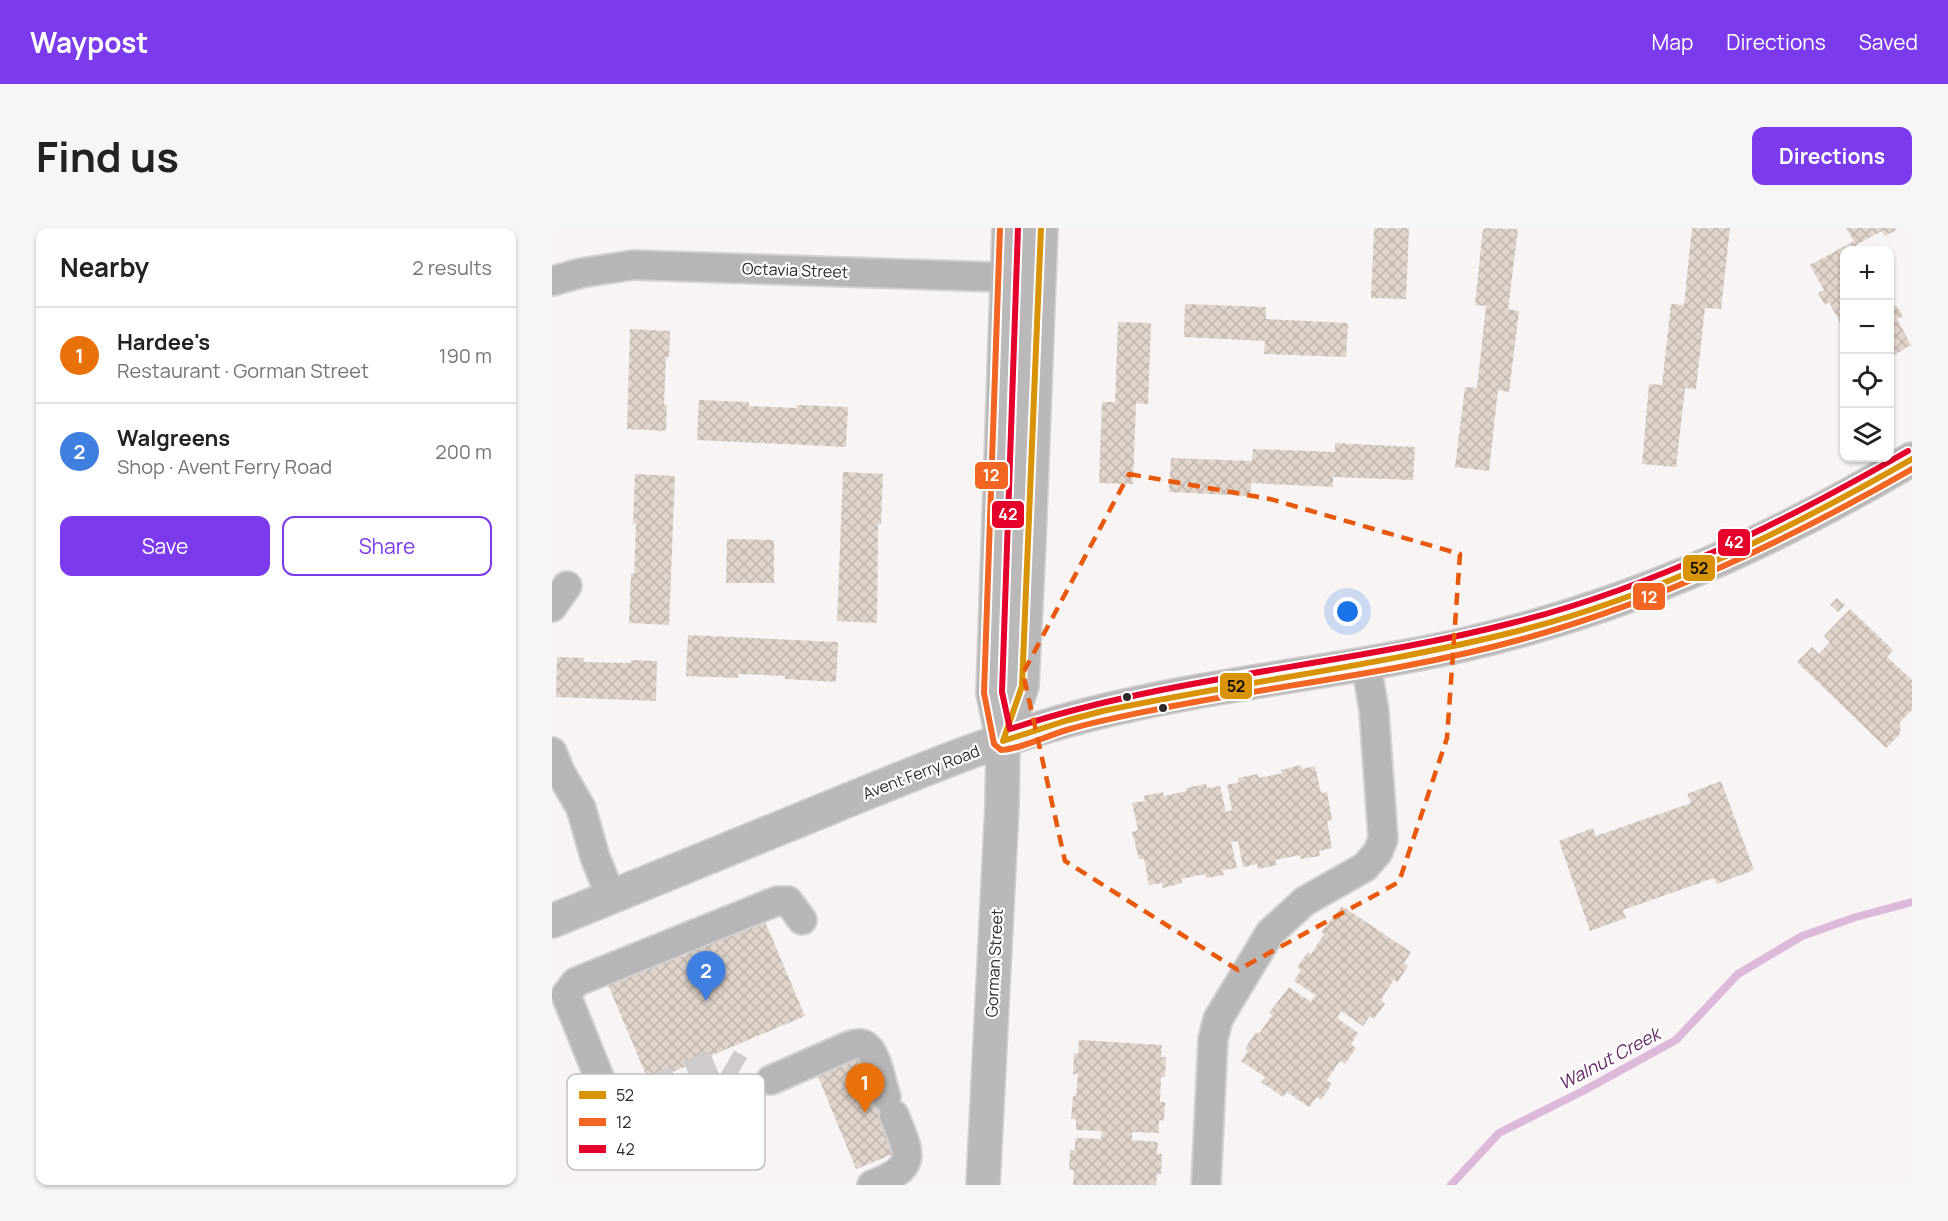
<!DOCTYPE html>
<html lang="en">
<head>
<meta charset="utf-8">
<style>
  body { margin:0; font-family:Manrope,sans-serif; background:#f6f6f6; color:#222 }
  .controls { position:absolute; right:18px; top:18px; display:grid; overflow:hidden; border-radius:12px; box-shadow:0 2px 4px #0004 }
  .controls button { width:54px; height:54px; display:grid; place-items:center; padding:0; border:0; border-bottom:2px solid #e0e0e0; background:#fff; color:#222; font:30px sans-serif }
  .you { position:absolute; left:796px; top:384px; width:21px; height:21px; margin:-15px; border:4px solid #fff; border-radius:50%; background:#1a73e8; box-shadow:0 0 0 9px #1a73e833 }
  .badge { display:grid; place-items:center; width:39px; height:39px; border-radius:50%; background:#7c3aed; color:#fff; font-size:20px; font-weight:700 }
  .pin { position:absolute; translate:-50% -50px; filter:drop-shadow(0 2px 3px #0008) }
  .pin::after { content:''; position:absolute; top:32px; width:21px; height:18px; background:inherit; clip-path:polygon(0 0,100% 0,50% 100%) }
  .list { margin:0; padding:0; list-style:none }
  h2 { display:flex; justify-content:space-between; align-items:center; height:78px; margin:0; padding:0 24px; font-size:26px }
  h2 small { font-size:20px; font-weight:400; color:#767676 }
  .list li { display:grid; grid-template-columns:39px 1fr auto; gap:18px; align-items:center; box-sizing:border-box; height:96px; padding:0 24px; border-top:2px solid #e0e0e0 }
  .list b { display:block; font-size:22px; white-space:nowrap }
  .list p { margin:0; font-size:20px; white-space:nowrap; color:#767676 }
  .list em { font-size:20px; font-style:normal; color:#767676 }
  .actions { display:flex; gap:12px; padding:18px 24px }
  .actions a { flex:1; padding:14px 0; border:2px solid #7c3aed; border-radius:12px; text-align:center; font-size:21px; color:#7c3aed }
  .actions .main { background:#7c3aed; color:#fff }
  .icon { flex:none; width:33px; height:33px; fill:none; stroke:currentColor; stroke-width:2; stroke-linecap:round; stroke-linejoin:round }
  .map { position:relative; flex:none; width:1360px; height:957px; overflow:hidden; border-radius:12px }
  header { display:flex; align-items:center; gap:36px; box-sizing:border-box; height:84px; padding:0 30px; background:#7c3aed; color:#fff }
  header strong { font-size:28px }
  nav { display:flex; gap:33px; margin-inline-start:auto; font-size:21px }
  .intro { display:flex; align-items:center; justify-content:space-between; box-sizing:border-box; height:144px; padding:0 36px }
  h1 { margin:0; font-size:42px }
  .button { padding:15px 27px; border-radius:12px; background:#7c3aed; color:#fff; font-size:21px; font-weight:700 }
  main { display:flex; gap:36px; padding:0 36px }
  aside { flex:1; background:#fff; border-radius:12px; box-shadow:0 2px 4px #0004 }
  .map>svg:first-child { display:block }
</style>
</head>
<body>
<header>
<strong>Waypost</strong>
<nav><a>Map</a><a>Directions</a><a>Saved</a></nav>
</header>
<div class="intro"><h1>Find us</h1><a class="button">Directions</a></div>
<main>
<aside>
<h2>Nearby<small>2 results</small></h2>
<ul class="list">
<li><span class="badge" style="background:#e8710a">1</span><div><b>Hardee's</b><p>Restaurant · Gorman Street</p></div><em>190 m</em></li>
<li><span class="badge" style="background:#3f7fe0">2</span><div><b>Walgreens</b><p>Shop · Avent Ferry Road</p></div><em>200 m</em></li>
</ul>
<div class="actions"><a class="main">Save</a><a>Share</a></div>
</aside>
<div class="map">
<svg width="1360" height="957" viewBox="0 0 1360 957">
  <defs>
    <pattern id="building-cross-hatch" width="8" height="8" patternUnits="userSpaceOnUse" patternTransform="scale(1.5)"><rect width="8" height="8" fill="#e0d4cb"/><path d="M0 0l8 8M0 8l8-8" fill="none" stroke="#c0b6ae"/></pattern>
  </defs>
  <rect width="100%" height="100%" fill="#f9f4f4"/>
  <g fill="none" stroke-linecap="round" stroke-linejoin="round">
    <path stroke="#dcb8db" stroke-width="8" d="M899 957 947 905 1031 863 1124 812 1186 746 1250 708 1304 689 1360 674"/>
  </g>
  <path fill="url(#building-cross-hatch)" d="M822 0H857L854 71 819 70Z
    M931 0 966 1 956 81 967 83 957 164 946 162 937 243 903 239 913 159 925 160 934 78 923 77Z
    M1140 0H1178L1169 81 1153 80 1144 161 1133 160 1124 239 1090 236 1097 156 1110 157 1119 76 1132 77Z
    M1294 0H1343L1344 2 1333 8 1330 3 1304 17 1307 22H1292V102L1277 74 1273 77 1266 65 1272 62 1258 37 1302 13Z
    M1338 74 1340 79 1344 77 1351 88 1345 91 1359 117 1338 130Z
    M633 76 714 79V91L796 95 794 129 712 126 713 113 632 109Z
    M566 94 599 95 596 176 584 175 581 256 547 255 550 174H563Z
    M78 101 118 103 117 129H114L112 177H115L114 203 75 201Z
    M147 172 197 174V178L245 180V177L296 179 294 219 145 212Z
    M783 215 863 219 861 252 781 249V259L699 255 698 268 617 264 619 230 700 233 701 221 783 224Z
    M291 244 331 246 329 296H326L325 395 285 393Z
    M83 246 123 248 117 397 77 395 79 345 82 346 84 296H81Z
    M175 311 222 312V355H174Z
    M1285 370 1293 377 1286 384 1278 377Z
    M1298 381 1341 422 1335 429 1360 452V482L1348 494V506L1334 520 1245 434 1260 419 1267 426 1278 414 1272 408Z
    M136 407 286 414 284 454 233 451V448L187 446 186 450 134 448Z
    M5 429 32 430V434L79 435V432L105 433 104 473 4 469Z
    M749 537 750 541 763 538 769 565 775 564 780 592 775 593 780 620 767 623 768 628 749 631 748 627 723 632 725 637 706 641 705 636 691 639 686 613 679 614 685 640 671 642 672 647 654 650 653 646 629 651 630 655 611 660 610 655 597 657 592 631H587L580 604 586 602 580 575 593 573 592 568 611 564 612 568 635 563 634 560 654 556 655 560 668 558 674 584 680 582 675 557 687 554 686 550 706 546 707 550 730 545 729 542Z
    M1169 553 1202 642 1165 656 1162 650 1071 682 1074 690 1038 703 1007 613 1041 600 1044 608 1139 575 1135 566Z
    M790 678 859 724 852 735 856 738 845 755 842 751 829 772 833 776 822 791 818 788 811 798 789 783 785 790 806 805 799 816 804 820 793 836 788 833 775 852 780 856 769 872 765 869 757 879 735 864 731 869 709 854 713 849 689 833 696 823 693 821 704 804 707 806 720 787 717 785 737 759 759 774 763 767 742 753 749 742 745 739 756 724 759 726 772 706 769 704Z
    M212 691 253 788 97 854 56 757Z
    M527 812 610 817 609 829H614L613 849H609L608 874H613L612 893 607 892V905L580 904V912L606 914 605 926H610L609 946H605L604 957H521L522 942H517L518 922H523V910L549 911 550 903 524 902V891H519L521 868H524L526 846H521L522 825 526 826Z
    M308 829 346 924 304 941 265 846Z
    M62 925 67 939 57 943 51 928Z"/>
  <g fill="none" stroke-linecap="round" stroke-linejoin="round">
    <path stroke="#d0cbcb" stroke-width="28" stroke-dasharray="28 14" stroke-linecap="butt" d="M59 878 171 832 188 842"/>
    <g stroke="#d3d0d0" stroke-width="32">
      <path id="minor" d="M0 53 29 45 81 37 476 50
        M0 379 15 358
        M0 524 8 544 29 580 43 629 59 669
        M219 852 297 818C303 816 310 814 315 819 325 826 330 858 334 869
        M68 901 14 767 24 754 225 673H236L250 692
        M320 957C367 938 358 927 342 887
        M654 957 661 811 666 791 718 705 753 673 813 639 826 624 831 611 822 483 814 434"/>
    </g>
    <g stroke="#d3d0d0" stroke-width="36">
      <path id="major" d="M452 511 470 458 477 313 489 0
        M0 693C94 654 188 616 282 578 365 544 448 509 535 487 656 456 783 445 906 418 1073 380 1213 318 1360 231
        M431 957 450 578 451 513 441 465 457 0"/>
    </g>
    <use href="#minor" stroke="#b8b5b6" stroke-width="28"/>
    <use href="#major" stroke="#bab8b8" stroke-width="33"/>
    <g stroke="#fff" stroke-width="10">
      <path id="bus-1" d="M451 513 513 493 551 483C688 454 826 438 962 404 1103 369 1234 303 1360 231
        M451 513 470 458 489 0"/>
    </g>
    <g stroke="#fff" stroke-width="10">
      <path id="bus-2" d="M448 0 432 465 442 516 449 522C466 522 499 506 518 501 552 491 587 485 621 478 736 456 854 443 967 412 1106 374 1235 313 1360 241"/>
    </g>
    <g stroke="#fff" stroke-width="10">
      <path id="bus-3" d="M466 0 450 464 458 501C621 447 794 438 960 395 1100 360 1231 295 1356 223"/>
    </g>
    <use href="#bus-1" stroke="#d99306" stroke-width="6"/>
    <use href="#bus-2" stroke="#f26522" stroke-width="6"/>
    <use href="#bus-3" stroke="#e4002b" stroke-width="6"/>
  </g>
  <path fill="none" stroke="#e8590c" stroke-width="4.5" stroke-dasharray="12 8" stroke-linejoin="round" d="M577 246 718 271 908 326 895 510 847 654 686 742 513 633 471 445Z"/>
  <g fill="#2c2928" stroke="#fff" stroke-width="2">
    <circle cx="575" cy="469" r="5"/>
    <circle cx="611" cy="480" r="5"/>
  </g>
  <g text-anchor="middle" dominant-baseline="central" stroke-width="4.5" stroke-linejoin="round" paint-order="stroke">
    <g font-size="16" fill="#2c2928" stroke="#fff">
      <text transform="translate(243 42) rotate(2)">Octavia Street</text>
      <text transform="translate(369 544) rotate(-21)">Avent Ferry Road</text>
      <text transform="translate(442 735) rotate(-87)">Gorman Street</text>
    </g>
    <g font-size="18" font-style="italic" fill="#642965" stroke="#fff">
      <text transform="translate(1057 830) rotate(-28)">Walnut Creek</text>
    </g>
  </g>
  <rect x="15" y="846" width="198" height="96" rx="9" fill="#fff" stroke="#c0bfbe" stroke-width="1.5"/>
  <rect x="27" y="863" width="27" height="8" fill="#d99306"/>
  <rect x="27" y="890" width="27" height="8" fill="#f26522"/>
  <rect x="27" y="917" width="27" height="8" fill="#e4002b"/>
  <g font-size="16" fill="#2c2928">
    <text x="64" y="873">52</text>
    <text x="64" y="900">12</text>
    <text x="64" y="927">42</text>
  </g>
  <g stroke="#fff" stroke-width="2">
    <rect x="422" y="233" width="35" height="29" rx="6" fill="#f26522"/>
    <rect x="439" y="272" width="34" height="29" rx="6" fill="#e4002b"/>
    <rect x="1165" y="300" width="34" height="29" rx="6" fill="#e4002b"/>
    <rect x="1130" y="326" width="34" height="28" rx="6" fill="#d99306"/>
    <rect x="1080" y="354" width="34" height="29" rx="6" fill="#f26522"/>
    <rect x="667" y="444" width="34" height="28" rx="6" fill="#d99306"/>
  </g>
  <g font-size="16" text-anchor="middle" font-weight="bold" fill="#fff">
    <text x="439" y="253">12</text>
    <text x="456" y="292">42</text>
    <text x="1182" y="320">42</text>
    <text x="1097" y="375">12</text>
  </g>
  <g font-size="16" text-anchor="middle" font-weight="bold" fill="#111">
    <text x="1147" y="346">52</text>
    <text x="684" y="464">52</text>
  </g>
</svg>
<div class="controls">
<button>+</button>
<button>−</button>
<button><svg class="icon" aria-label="locate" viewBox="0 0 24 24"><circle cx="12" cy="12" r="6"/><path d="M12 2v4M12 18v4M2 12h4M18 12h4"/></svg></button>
<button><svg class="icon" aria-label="layers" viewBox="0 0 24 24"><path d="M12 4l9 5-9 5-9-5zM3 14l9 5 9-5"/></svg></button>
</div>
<div class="you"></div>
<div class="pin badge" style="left:313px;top:885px;background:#e8710a">1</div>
<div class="pin badge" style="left:154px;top:773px;background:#3f7fe0">2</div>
</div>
</main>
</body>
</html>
